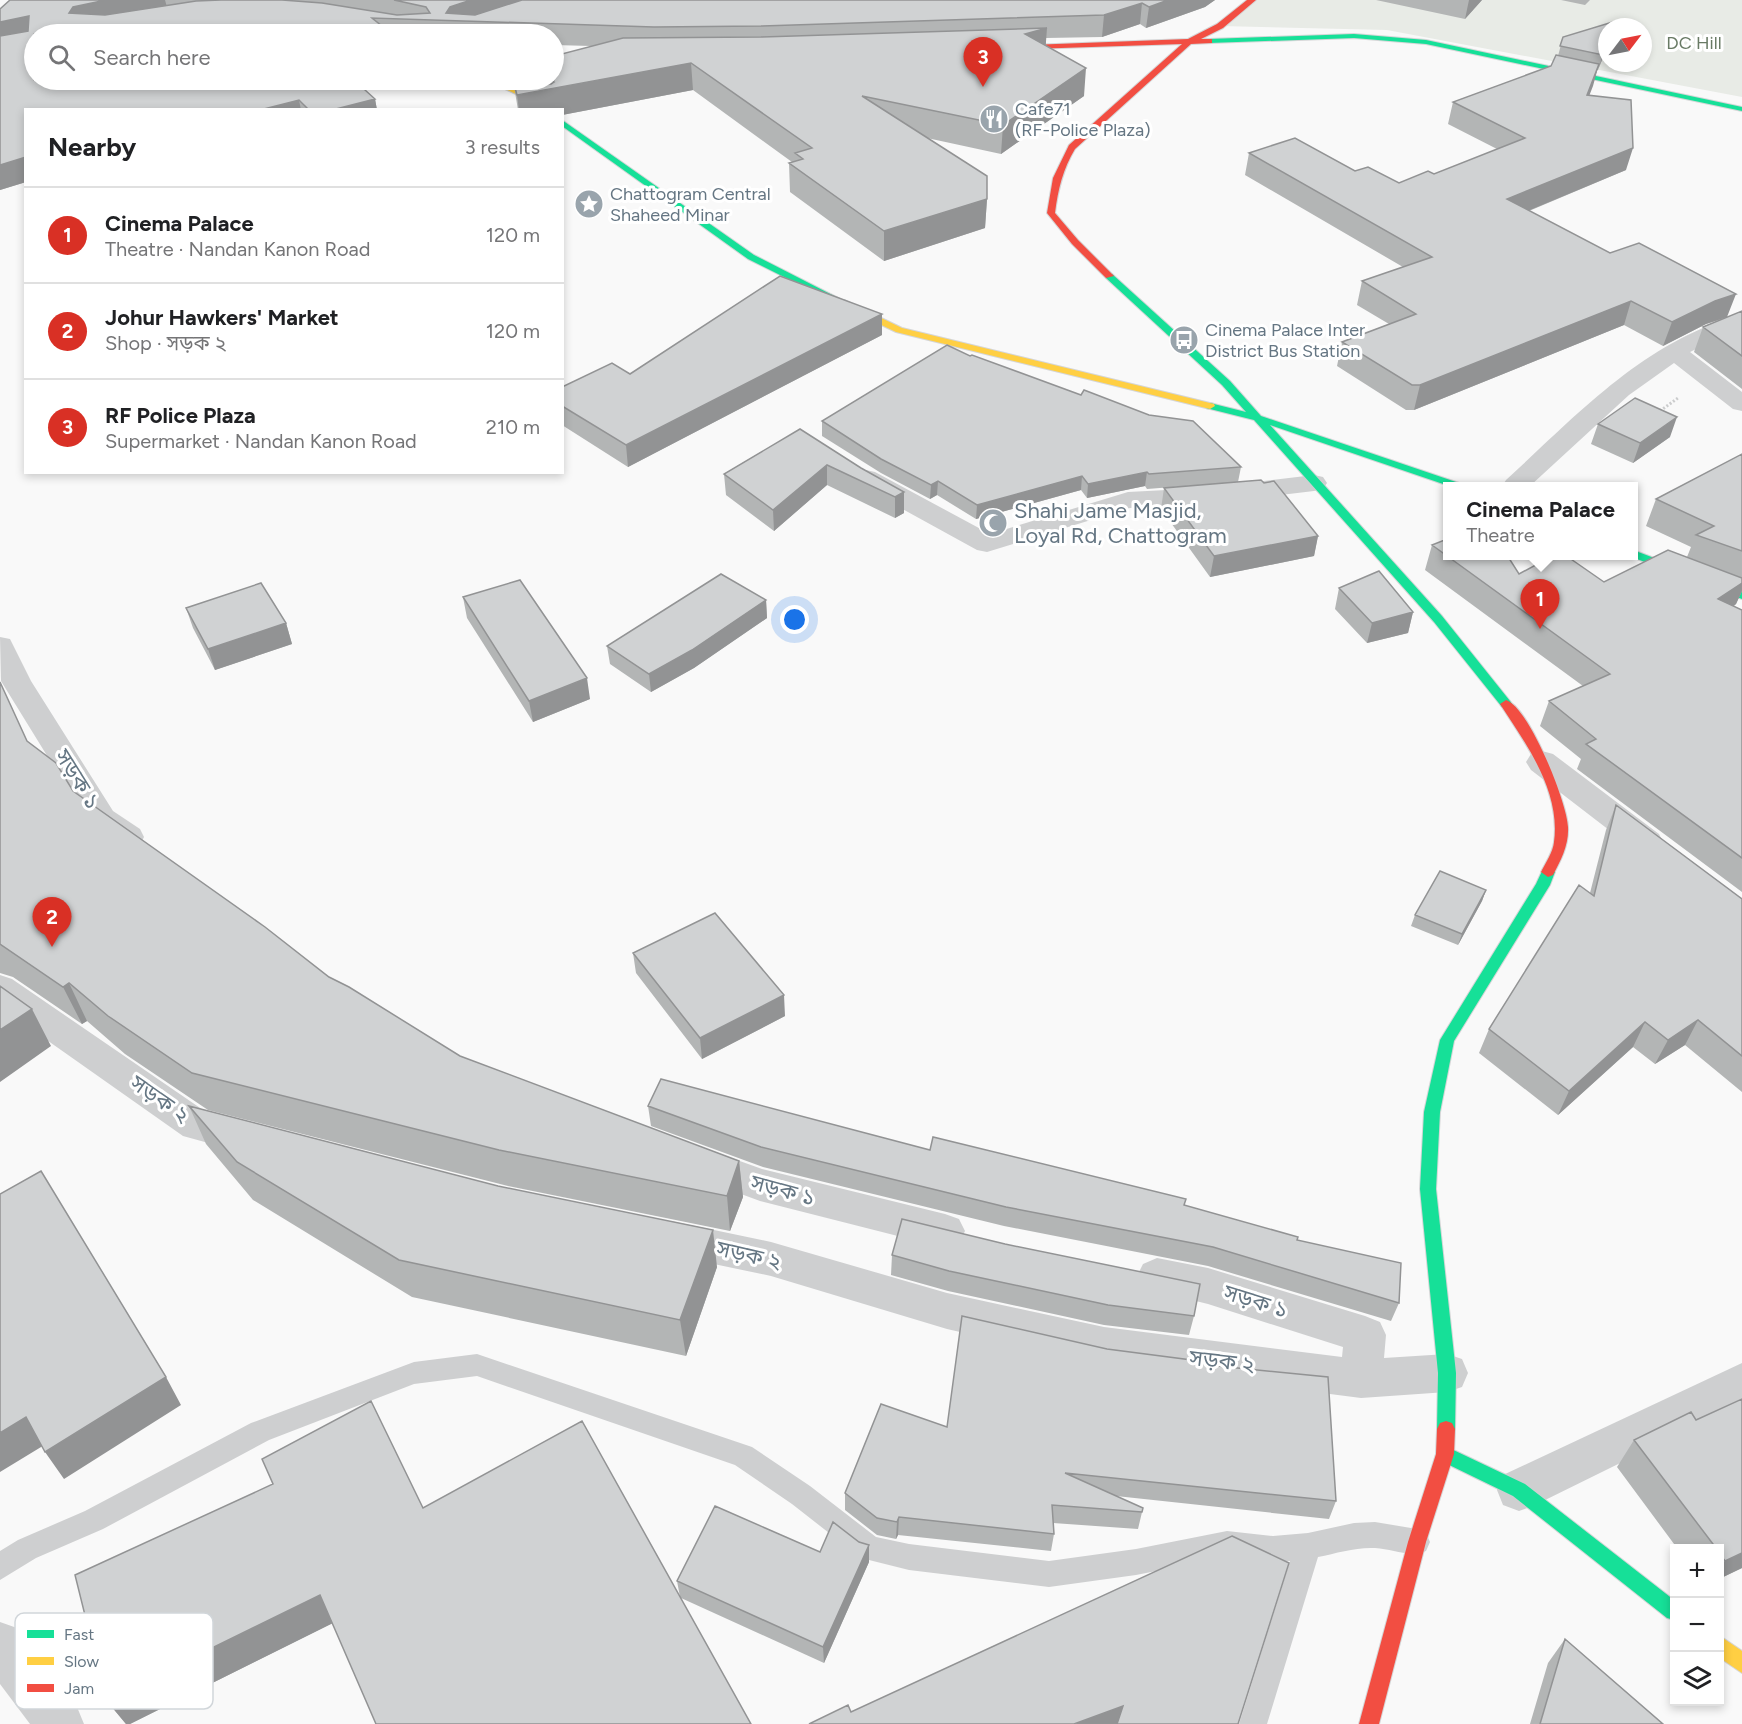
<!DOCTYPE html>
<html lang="en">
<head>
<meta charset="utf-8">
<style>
  body { margin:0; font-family:Figtree,"Noto Sans Bengali",sans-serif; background:#f2f2f2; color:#202124 }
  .controls { position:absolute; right:18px; bottom:18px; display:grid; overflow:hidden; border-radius:0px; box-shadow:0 3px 9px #0003 }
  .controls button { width:54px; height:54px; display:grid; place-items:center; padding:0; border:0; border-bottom:2px solid #e0e0e0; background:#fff; color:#202124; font:30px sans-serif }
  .compass { position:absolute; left:1598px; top:18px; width:54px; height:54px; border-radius:50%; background:#fff; box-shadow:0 3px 9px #0003; rotate:58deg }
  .you { position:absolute; left:795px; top:620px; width:21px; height:21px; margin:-15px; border:4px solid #fff; border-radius:50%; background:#1a73e8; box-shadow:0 0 0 9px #1a73e833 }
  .badge { display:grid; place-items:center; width:39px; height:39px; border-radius:50%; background:#d93025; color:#fff; font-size:20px; font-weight:700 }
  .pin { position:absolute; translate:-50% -50px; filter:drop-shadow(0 2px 3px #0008) }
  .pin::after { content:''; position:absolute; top:32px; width:21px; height:18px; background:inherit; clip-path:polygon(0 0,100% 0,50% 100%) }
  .popup { position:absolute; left:1443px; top:482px; width:195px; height:78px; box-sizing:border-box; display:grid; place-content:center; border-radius:0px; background:#fff; filter:drop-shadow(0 2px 4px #0005); font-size:20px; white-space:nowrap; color:#757577 }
  .popup b { font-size:22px; color:#202124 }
  .popup::after { content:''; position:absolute; left:50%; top:100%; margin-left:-12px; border:12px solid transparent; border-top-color:#fff }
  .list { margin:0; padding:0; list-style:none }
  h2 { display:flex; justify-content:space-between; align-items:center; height:78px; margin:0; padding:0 24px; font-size:26px }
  h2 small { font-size:20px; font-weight:400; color:#757577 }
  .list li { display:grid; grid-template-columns:39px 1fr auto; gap:18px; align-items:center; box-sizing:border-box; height:96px; padding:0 24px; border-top:2px solid #e0e0e0 }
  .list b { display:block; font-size:22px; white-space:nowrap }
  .list p { margin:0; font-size:20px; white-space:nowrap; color:#757577 }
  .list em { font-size:20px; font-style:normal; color:#757577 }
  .icon { flex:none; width:33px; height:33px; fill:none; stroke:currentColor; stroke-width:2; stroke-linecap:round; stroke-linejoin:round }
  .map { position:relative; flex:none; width:1742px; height:1724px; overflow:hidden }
  .search { position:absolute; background:#fff; box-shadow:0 3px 9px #0003; left:24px; top:24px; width:540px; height:66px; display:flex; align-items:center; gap:15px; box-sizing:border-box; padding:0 21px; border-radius:33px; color:#757577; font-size:22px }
  .panel { position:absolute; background:#fff; box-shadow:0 3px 9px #0003; left:24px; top:108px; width:540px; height:366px; border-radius:0px }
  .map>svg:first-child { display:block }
</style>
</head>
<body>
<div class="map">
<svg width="1742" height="1724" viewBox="0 0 1742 1724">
  <rect width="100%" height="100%" fill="#f9f9f9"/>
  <path fill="#e8ebe6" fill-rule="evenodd" d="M1257 0H1742V97L1387 30 1220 26ZM1607 27H1643V63H1607Z"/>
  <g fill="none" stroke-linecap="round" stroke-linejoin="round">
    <g stroke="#d5d6d7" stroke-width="2">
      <path id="fast" d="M1354 34 1426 40 1742 107V111L1426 44 1354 38 1209 43 1205 41 1209 39Z
        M562 120 754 255 846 302 838 304 748 259 562 126Z
        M1106 274H1112L1230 381 1261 416 1462 484 1463 486H1449L1270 425 1442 616 1510 701 1512 704 1510 707H1502L1434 622 1254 420 1206 408V404L1210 403 1246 412 1222 385 1106 278Z
        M1633 550 1742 591V599L1629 556H1633Z
        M1548 867 1555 872 1550 885 1454 1041 1440 1112 1436 1189 1456 1373 1455 1429 1452 1435 1446 1437 1440 1435 1437 1429 1438 1373 1420 1189 1424 1112 1440 1040 1536 884 1543 869Z
        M1445 1446 1525 1484 1674 1600V1620L1667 1618 1513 1496 1439 1460 1436 1454 1439 1448Z"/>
    </g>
    <g stroke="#d5d6d7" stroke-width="2">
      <path id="slow" d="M486 80C507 78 533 96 549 110H539L520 96Z
        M838 300H844L902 328 1214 404 1215 406 1210 409 896 332 838 304Z
        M1720 1636 1742 1651V1673L1720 1658Z"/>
    </g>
    <g stroke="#d5d6d7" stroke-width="2">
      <path id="jam" d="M1247 0H1256L1223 28 1201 39H1212V43L1191 44 1075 149C1063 169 1058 189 1055 213L1078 240 1114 276 1106 278 1072 244 1047 213 1053 178 1069 145 1182 44 1002 50 998 48 1002 46 1188 39 1217 24Z
        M1506 700C1529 707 1567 802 1568 827 1569 845 1561 860 1553 875L1548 877 1541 872C1546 862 1553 852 1554 842 1561 791 1526 744 1500 704Z
        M1446 1421 1452 1423 1455 1429 1454 1454 1426 1542 1379 1724H1359L1408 1542 1436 1454 1437 1429 1440 1423Z"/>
    </g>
    <path stroke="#cbcccd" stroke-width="3" stroke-dasharray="2 2" stroke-linecap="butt" d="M1660 411 1678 398"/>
    <path fill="#cecfd0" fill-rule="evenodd" d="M477 1354 752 1447 810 1486 876 1537 909 1544 1049 1561 1136 1549 1227 1531 1273 1536 1308 1533 1354 1523 1375 1522 1417 1529 1426 1533 1430 1542 1426 1551C1409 1558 1393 1549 1375 1548 1356 1547 1337 1553 1318 1557L1267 1724H1239L1290 1561 1273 1562 1227 1557 1136 1575 1049 1587 909 1570 861 1558 792 1504 735 1465 477 1376 414 1384 269 1440 103 1529 36 1558 0 1580V1551L18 1540 85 1511 251 1423 414 1362Z"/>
    <path fill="#cecfd0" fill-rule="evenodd" d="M1742 315V330L1719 338 1690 352 1742 392V411L1733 409 1674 363 1629 395 1530 486H1502L1506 480C1576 416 1646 339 1742 315Z
      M866 470 875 472 990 534 1128 492 1205 488 1314 475 1323 477 1327 483 1323 489 1314 491 1205 504 1130 508 987 552 977 550 857 484 853 478 857 472Z
      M0 637 10 639 31 681 113 811 140 829 144 837 140 845 128 849 116 845 91 827 1 681Z
      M1542 751 1553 754 1659 834 1663 842 1659 850 1647 854 1635 850 1531 770 1526 762 1531 754Z
      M0 975 12 979 206 1112 254 1125 260 1136 254 1147 241 1152 183 1136 0 1007Z
      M698 1146 762 1169 945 1214 959 1219 965 1231 959 1243 945 1248 760 1201 684 1173 679 1162 684 1151Z
      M671 1221 771 1242 947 1293 1104 1327 1342 1357 1343 1347 1208 1304 1143 1288 1137 1276 1143 1264 1157 1258 1208 1268 1365 1316 1380 1322 1386 1335 1384 1358 1447 1354 1462 1359 1468 1373 1462 1387 1447 1392 1361 1398 1104 1365 947 1329 771 1276 671 1255 657 1250 651 1238 657 1226Z
      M1742 1363V1403L1535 1505 1519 1511 1503 1505 1497 1490 1503 1475Z
      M0 1622 17 1628 77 1707 84 1724H30L0 1684Z"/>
    <use href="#fast" fill="#16e098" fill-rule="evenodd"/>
    <use href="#slow" fill="#ffcf43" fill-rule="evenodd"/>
    <use href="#jam" fill="#f24e42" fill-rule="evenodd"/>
  </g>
  <path fill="#b3b5b5" d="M10 0H1215L1205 7 1146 28 1140 24 1102 37 1046 38V46L1084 96 1001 154 927 138 987 199 985 228 884 261 790 192 789 163 792 162 693 90 562 115V110H518L513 80H521L528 84H533L532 80H554L591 46 554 45V34H34L375 99 377 110H26V182L0 190V9Z
    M1376 0H1482L1465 19Z
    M1561 0H1590L1585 5Z
    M1563 37 1607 47 1598 70H1597L1589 95 1626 170 1529 211 1727 317 1742 311V389L1694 352 1703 327 1726 318 1706 324 1663 346 1624 325 1414 410H1406L1337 366 1342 342 1389 324 1357 305 1362 281 1403 267 1245 175 1249 153 1355 171 1399 183 1434 174 1497 149 1448 124 1453 102 1551 66 1558 56Z
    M882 335 628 467 562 425V387L630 374Z
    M970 356 1241 467 1238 482 1318 536 1314 556 1210 577 1161 509 1164 488 1224 483 1147 489 1145 486 1087 498 1081 490 976 519 937 495 930 499 881 473 822 436V421Z
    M1598 424 1670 437 1633 463 1591 444Z
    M800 429 861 468 904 492V513L895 518 827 485 774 531 726 495 724 474Z
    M1742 454V591L1736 604 1734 606 1742 610V892L1577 769 1581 759 1540 726 1549 701 1583 686 1425 570 1432 545 1519 574 1604 582 1687 557 1691 547 1646 526 1656 499Z
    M1339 588 1413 612 1408 633 1367 643 1335 609Z
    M463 597 590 699 533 722 467 618Z
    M766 600 767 618 694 668 651 692 610 664 607 646Z
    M186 608 286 623 292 644 215 670 193 628Z
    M0 682 27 741 73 791 329 977 460 1056 739 1161 743 1197 730 1231 508 1186 208 1110 125 1054 87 1021 82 1024 13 977 0 973Z
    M1616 805 1742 899V1092L1685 1045 1655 1064 1633 1047 1558 1115 1479 1053 1489 1029 1590 893 1606 830Z
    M1486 890 1482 901 1458 945 1411 926 1415 915Z
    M633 953 785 1016 702 1059 636 973Z
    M189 1106 498 1186 717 1267 686 1356 412 1297 253 1200 206 1144Z
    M648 1106 930 1150 1184 1205 1297 1240 1399 1303 1391 1321 1208 1266 1004 1226 763 1167 651 1126Z
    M892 1255 1194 1316 1189 1335 1104 1325 948 1291 891 1275Z
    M1107 1349 1208 1365 1336 1501 1329 1519 1116 1496 1143 1508 1138 1529 1053 1523 1054 1534 1051 1551 898 1535 896 1539 877 1535 845 1510V1493L947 1427Z
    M1696 1420 1742 1568 1719 1579V1548H1677L1617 1467 1634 1440Z
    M423 1508 680 1597 677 1581 820 1552 859 1542 869 1545V1562L824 1663 681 1598 333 1623 130 1724H126L106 1700Z
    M1565 1639 1663 1724H1530L1548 1663Z"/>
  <path fill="#929394" d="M106 0H165L168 11 86 26 69 13 73 7Z
    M471 0H538L474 21 446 13 450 7Z
    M1168 0H1215L1205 7 1146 28 1149 7Z
    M1469 0H1482L1465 19Z
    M1142 3 1140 24 1102 37 1104 15Z
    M29 16 35 34 0 44V22Z
    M1047 28 1045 55 1025 34Z
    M387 30V34H376Z
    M1607 44V47L1598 70 1603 55Z
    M691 63 693 90 562 115V110H519L517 95Z
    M1599 64 1593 86 1581 117 1587 95Z
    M1086 68 1084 96 1001 154 1003 125Z
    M375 99 377 110H332Z
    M299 100 301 110H260Z
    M1633 148 1626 170 1501 222 1507 199Z
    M26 157V182L0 190V165Z
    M987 199 985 228 884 261V231Z
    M1736 294 1727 317 1706 324 1663 346 1672 322 1715 301Z
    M1631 301 1624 325 1414 410 1420 385Z
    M882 314V335L628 467 626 445Z
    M1677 417 1670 437 1633 463 1640 443Z
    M827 465V485L774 531 773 510Z
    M1147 472 1145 486 1087 498 1088 484Z
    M1082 476 1081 490 976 519 977 505Z
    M938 481 937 495 930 499 931 485Z
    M904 492V513L895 518V497Z
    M1318 536 1314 556 1210 577 1214 556Z
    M1742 583V591L1736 604 1708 624 1718 599Z
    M766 600 767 618 694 668 651 692 649 674Z
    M1413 612 1408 633 1367 643 1372 623Z
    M286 623 292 644 215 670 208 649Z
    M587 678 590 699 533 722 529 701Z
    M1486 890 1482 901 1458 945 1462 934Z
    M69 983 87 1021 82 1024 63 987Z
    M784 995 785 1016 702 1059 700 1038Z
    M32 1009 51 1046 0 1082V1030Z
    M1698 1020 1685 1045 1655 1064 1668 1040Z
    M1645 1022 1633 1047 1558 1115 1569 1091Z
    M739 1161 743 1197 730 1231 727 1196Z
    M713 1230 717 1267 686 1356 680 1320Z
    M166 1377 181 1405 64 1479 45 1452Z
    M26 1417 46 1444 0 1472V1433Z
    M899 1517 898 1535 896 1539 897 1522Z
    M869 1545V1562L824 1663 823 1647Z
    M1742 1553V1568L1719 1579V1568L1725 1561Z
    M320 1595 335 1622 130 1724H126L106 1700Z
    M1123 1706 1118 1724H1074Z"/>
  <path fill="#d0d2d3" stroke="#929394" stroke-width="1.5" d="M10 0H106L73 7 69 13 105 15 196 1 221 0H282L322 3 397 15 430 13 426 7 394 0H471L450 7 446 13 475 15 522 0H1168L1149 7 1142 3 1104 15 761 26 654 27 372 18 387 30 376 34H34V80H354L375 99 332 110H309L299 100 260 110H26V157L0 165V36L28 31 29 16 0 22V9Z
    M1616 21 1613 27H1607V44L1603 55 1560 46 1563 37Z
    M1047 28 1025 34 1086 68 1003 125 862 96 987 176V199L884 231 789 163 803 159 795 153 812 148 691 63 517 95 513 80H521L528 84H551L554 82 551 80H554V56L623 38 761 37Z
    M1556 55 1599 64 1587 95 1631 100 1633 148 1507 199 1610 253 1639 243 1736 294 1715 301 1672 322 1631 301 1420 385H1412L1342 342 1416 314 1362 281 1432 257 1249 153 1295 138 1355 171 1368 167 1399 183 1428 171 1434 174 1525 138 1453 102 1551 66Z
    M780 276 882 314 626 445 562 406V387L612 363 630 374Z
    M1742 311V356L1703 327Z
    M947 345 970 356 972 355 1081 395 1084 390 1149 415 1193 421 1241 467 1149 474 1147 472 1088 484 1082 476 977 505 938 481 931 485 881 459 822 421Z
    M1635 398 1677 417 1640 443 1598 424Z
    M800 429 861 468 904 492 895 497 827 465 773 510 724 474Z
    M1742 454V551L1696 535 1714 526 1656 499Z
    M1261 480 1264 483 1274 481 1318 536 1214 556 1164 488Z
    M1447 539V555H1507L1519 574 1554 555H1565L1604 582 1668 550 1742 578V583L1718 599 1742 610V858L1586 744 1596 739 1549 701 1610 674 1432 545Z
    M1379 571 1413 612 1372 623 1339 588Z
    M721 574 766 600 692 650 649 674 607 646Z
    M520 580 587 678 529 701 463 597Z
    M261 583 286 623 208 649 186 608Z
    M0 682 27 741 56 763 73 791 265 927 329 977 349 987 460 1056 739 1161 727 1196 499 1150 192 1073 108 1016 69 983 63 987 0 944Z
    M1616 805 1742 899V1056L1698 1020 1668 1040 1645 1022 1569 1091 1489 1029 1579 885 1594 896Z
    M1440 871 1486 890 1462 934 1415 915Z
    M715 913 784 995 700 1038 633 953Z
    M0 986 32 1009 0 1030Z
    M661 1079 930 1150 933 1137 1186 1199 1184 1205 1298 1237 1297 1240 1401 1263 1399 1303 1213 1247 1006 1207 761 1147 648 1106Z
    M189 1106 498 1186 713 1230 680 1320 399 1260 237 1162Z
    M41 1171 166 1377 45 1452 26 1417 0 1433V1194Z
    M902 1219 1005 1244 1200 1284 1194 1316 1108 1305 949 1271 892 1255Z
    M962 1316 1107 1349 1207 1362 1208 1365 1328 1377 1336 1501 1065 1473 1143 1508 1142 1512 1052 1505 1054 1534 899 1517 897 1522 877 1518 845 1493 881 1404 947 1427Z
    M1742 1399V1553L1725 1561 1719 1553V1548H1716L1634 1440 1691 1412 1696 1420Z
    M371 1401 423 1508 582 1421 751 1724H376L320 1595 106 1700 75 1575 273 1484 262 1459Z
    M715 1506 820 1552 833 1522 859 1542 869 1545 823 1647 677 1581Z
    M1232 1536 1289 1563 1238 1724H1117L1123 1706 1074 1724H809L848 1705 851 1712Z
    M1565 1639 1663 1724H1540Z"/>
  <defs>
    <g id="restaurant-disc" transform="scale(1.5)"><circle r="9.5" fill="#99a4ac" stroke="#fff"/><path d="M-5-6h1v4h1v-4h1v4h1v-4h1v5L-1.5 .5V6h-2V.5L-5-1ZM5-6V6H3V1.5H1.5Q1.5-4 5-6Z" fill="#fff"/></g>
    <g id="sight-disc" transform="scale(1.5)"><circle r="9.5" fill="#99a4ac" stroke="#fff"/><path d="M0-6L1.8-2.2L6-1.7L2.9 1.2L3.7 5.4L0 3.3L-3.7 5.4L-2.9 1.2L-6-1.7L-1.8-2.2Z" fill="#fff"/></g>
    <g id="bus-disc" transform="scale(1.5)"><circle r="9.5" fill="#99a4ac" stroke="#fff"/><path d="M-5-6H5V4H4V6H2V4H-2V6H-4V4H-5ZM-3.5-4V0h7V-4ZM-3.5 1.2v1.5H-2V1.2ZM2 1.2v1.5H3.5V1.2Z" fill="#fff"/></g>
    <g id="mosque-disc" transform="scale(1.5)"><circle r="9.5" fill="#99a4ac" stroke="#fff"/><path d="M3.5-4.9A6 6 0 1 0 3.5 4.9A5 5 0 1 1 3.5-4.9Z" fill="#fff"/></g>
  </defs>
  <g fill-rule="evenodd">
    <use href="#restaurant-disc" x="994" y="119"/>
    <use href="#sight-disc" x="589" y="204"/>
    <use href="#bus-disc" x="1184" y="340"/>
    <use href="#mosque-disc" x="993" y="523"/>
  </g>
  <g text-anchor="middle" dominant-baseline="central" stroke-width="6" stroke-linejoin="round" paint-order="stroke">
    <g font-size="18" fill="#687a64" stroke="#fff">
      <text x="1694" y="43">DC Hill</text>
    </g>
    <g font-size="18" fill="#657683" stroke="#fff" text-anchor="start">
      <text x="1015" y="109">Cafe71<tspan x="1015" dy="21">(RF-Police Plaza)</tspan></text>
      <text x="610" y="194">Chattogram Central<tspan x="610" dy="21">Shaheed Minar</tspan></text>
      <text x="1205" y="330">Cinema Palace Inter<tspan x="1205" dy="21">District Bus Station</tspan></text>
    </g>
    <g font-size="22" fill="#657683" stroke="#fff" text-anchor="start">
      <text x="1014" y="510">Shahi Jame Masjid,<tspan x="1014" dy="25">Loyal Rd, Chattogram</tspan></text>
    </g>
    <g font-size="22" fill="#657683" stroke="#fff">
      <text transform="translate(78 779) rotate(58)">সড়ক ১</text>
      <text transform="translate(160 1099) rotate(35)">সড়ক ২</text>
      <text transform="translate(783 1190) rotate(15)">সড়ক ১</text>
      <text transform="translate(749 1255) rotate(13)">সড়ক ২</text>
      <text transform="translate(1256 1301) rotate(17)">সড়ক ১</text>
      <text transform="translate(1222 1361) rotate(7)">সড়ক ২</text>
    </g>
  </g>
  <rect x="15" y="1613" width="198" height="96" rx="9" fill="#fff" stroke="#d1d6da" stroke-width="1.5"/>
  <rect x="27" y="1630" width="27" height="8" fill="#16e098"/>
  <rect x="27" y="1657" width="27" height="8" fill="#ffcf43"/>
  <rect x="27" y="1684" width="27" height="8" fill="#f24e42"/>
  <g font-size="16" fill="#657683">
    <text x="64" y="1640">Fast</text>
    <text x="64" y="1667">Slow</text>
    <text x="64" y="1694">Jam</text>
  </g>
</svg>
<div class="controls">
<button>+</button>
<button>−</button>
<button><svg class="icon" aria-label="layers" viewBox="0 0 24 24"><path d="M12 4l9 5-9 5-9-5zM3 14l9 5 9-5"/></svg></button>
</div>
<svg class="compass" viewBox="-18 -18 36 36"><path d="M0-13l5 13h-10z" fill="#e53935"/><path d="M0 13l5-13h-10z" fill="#757577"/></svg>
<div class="you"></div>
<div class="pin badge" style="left:1540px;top:629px">1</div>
<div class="popup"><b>Cinema Palace</b>Theatre</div>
<div class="pin badge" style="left:52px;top:947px">2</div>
<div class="pin badge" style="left:983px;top:87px">3</div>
<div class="search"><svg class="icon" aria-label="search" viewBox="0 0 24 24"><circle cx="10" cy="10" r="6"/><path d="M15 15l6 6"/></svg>Search here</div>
<section class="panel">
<h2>Nearby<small>3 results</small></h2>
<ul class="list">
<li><span class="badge">1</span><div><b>Cinema Palace</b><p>Theatre · Nandan Kanon Road</p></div><em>120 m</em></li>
<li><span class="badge">2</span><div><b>Johur Hawkers' Market</b><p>Shop · সড়ক ২</p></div><em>120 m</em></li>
<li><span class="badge">3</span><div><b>RF Police Plaza</b><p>Supermarket · Nandan Kanon Road</p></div><em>210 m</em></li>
</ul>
</section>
</div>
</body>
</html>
